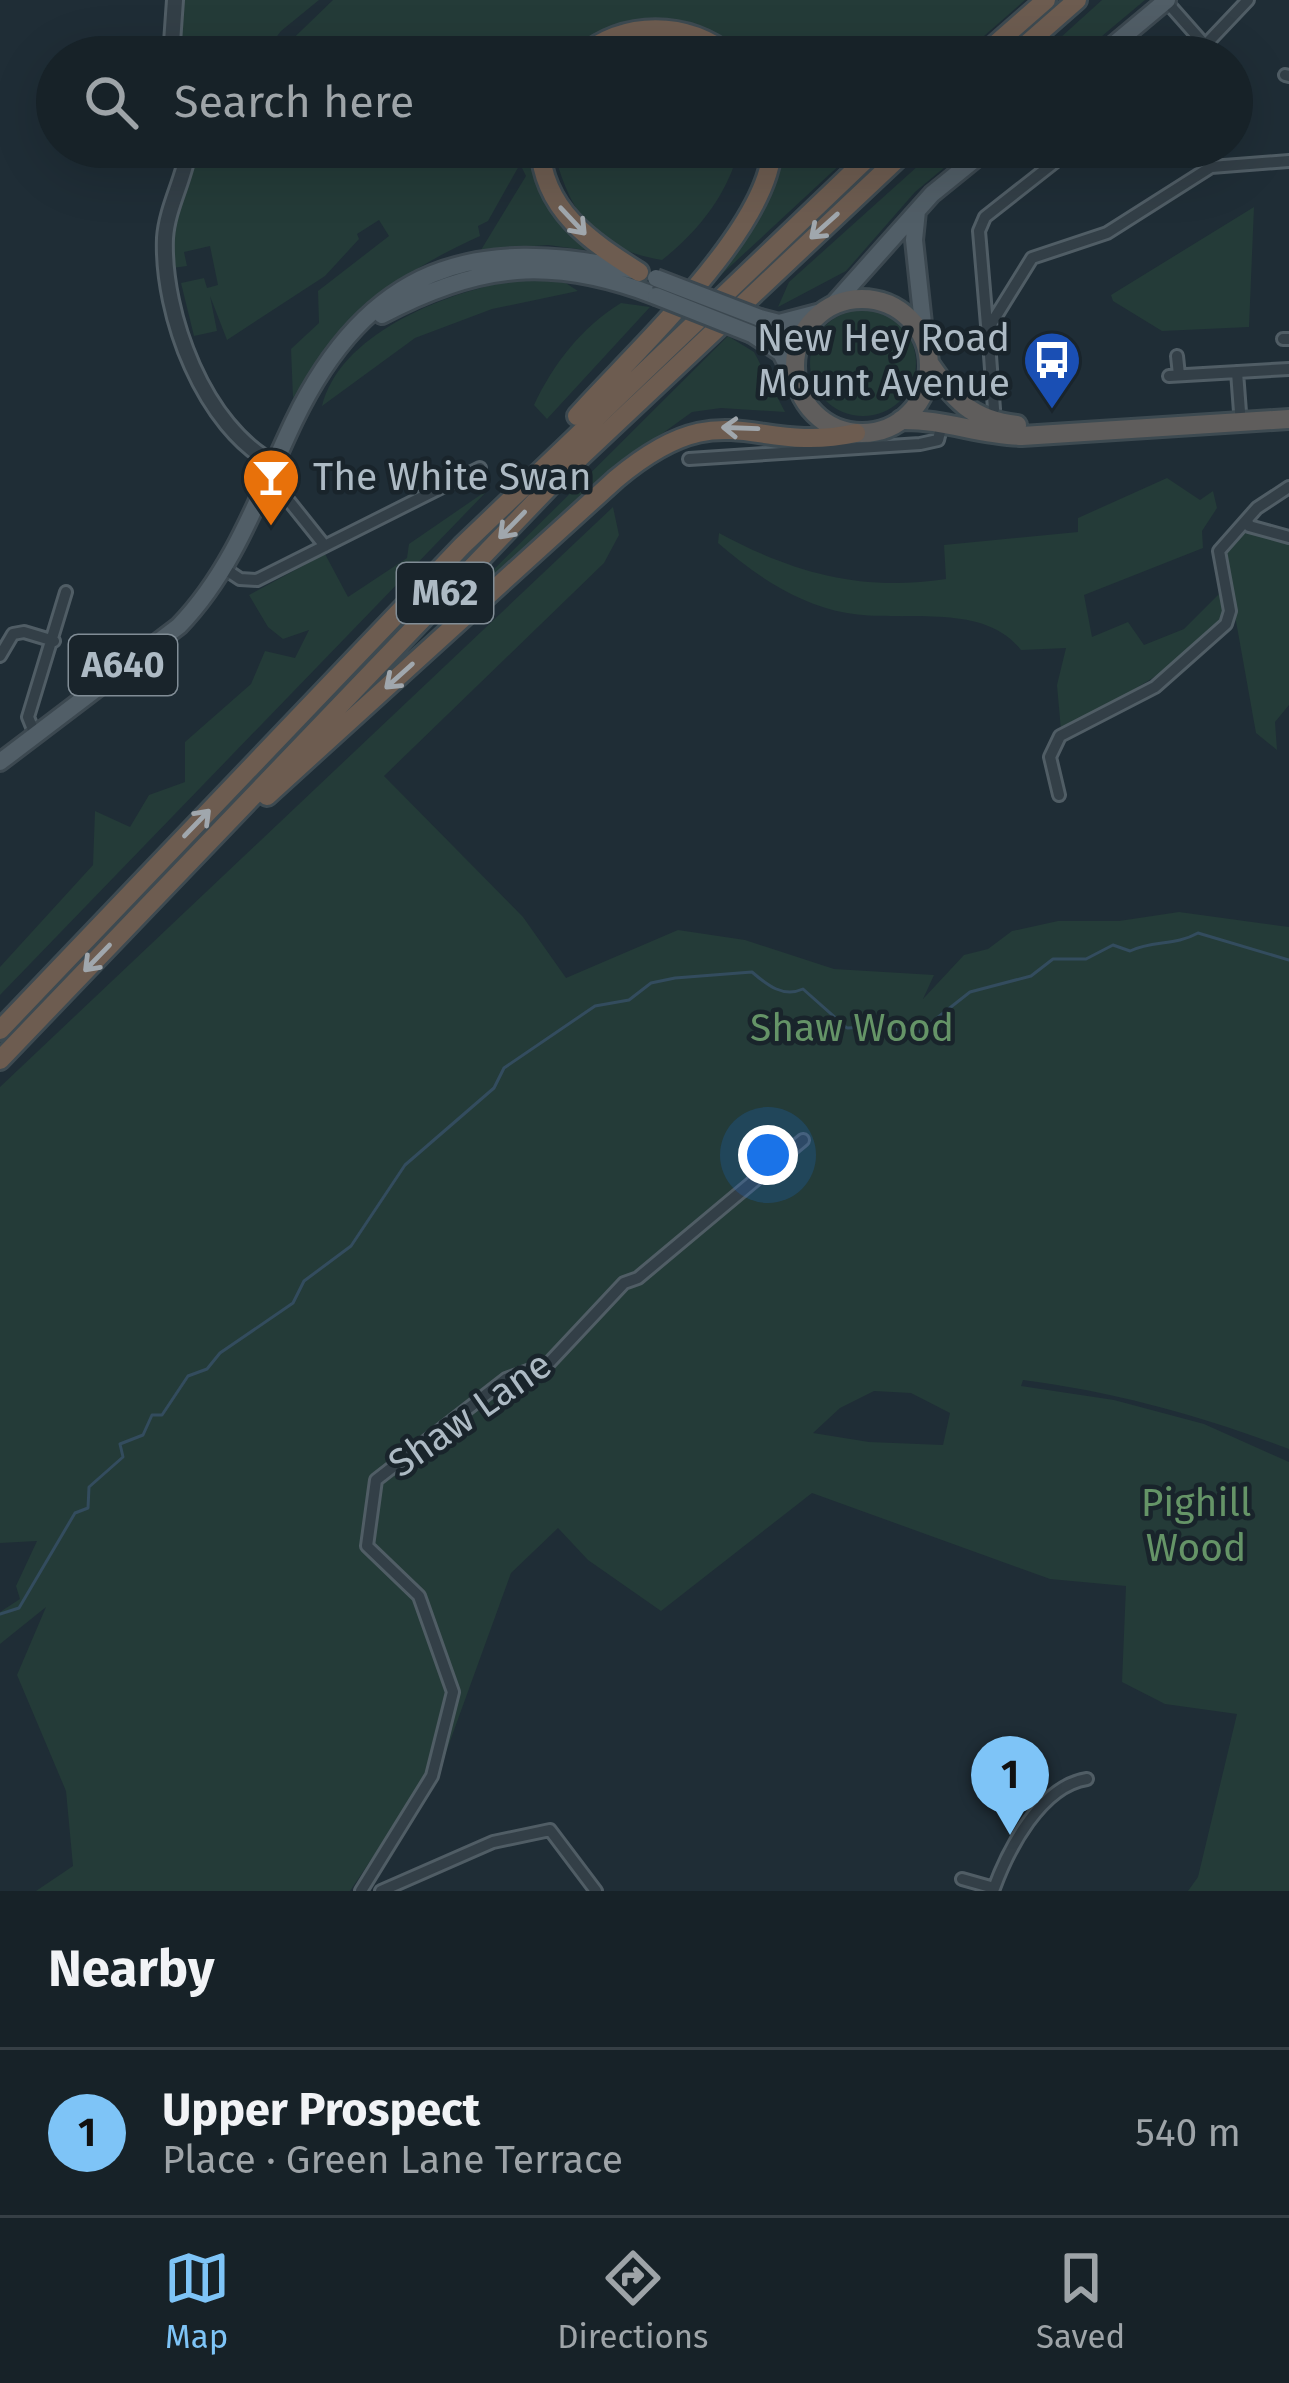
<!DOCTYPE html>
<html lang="en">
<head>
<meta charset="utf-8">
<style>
  body { margin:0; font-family:"Fira Sans",sans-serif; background:#242f34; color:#f1f3f6 }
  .you { position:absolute; left:768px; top:1155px; width:42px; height:42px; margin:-30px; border:9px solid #fff; border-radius:50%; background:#1a73e8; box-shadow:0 0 0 18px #1a73e833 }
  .badge { display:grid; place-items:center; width:78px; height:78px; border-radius:50%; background:#7ec4f7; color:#111; font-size:39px; font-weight:700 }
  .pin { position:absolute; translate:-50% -99px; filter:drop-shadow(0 3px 6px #0008) }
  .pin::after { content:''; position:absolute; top:63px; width:42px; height:36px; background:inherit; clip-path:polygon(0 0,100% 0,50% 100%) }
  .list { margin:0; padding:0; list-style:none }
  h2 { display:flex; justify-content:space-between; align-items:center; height:156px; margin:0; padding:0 48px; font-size:51px }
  h2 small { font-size:39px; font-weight:400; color:#9ea4a8 }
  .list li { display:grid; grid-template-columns:78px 1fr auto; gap:36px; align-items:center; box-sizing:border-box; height:168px; padding:0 48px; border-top:3px solid #363f45 }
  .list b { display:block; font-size:45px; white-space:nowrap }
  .list p { margin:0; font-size:39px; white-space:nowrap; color:#9ea4a8 }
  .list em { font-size:39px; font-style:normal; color:#9ea4a8 }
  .icon { flex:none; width:66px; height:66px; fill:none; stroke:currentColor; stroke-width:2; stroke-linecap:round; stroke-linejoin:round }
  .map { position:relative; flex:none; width:1289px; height:1891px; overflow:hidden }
  .search { position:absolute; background:#172228; box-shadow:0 12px 48px #0002; left:36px; right:36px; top:36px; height:132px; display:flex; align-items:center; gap:30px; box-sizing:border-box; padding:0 42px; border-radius:66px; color:#9ea4a8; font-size:45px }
  .sheet { height:324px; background:#172228 }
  nav { display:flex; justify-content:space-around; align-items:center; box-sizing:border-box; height:168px; border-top:3px solid #363f45; background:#172228; font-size:33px; color:#9ea4a8 }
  nav a { display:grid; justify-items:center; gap:6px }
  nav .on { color:#7ec4f7 }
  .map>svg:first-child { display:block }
</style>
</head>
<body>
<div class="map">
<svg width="1289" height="1891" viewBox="0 0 1289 1891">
  <rect width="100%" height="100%" fill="#1f2d36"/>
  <path fill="#243b38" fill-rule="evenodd" d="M180 0H319L281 31 261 57H178Z
    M333 0H1025L960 57H738L694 30 589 42 570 57H274Z
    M1102 0H1145L1077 57H1039Z
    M631 43 679 45 702 57H603Z
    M215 147H533L593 251 548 245 481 250 526 176 520 164 488 221 478 226 480 236C391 276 345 317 293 398L291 349 319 323 318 291 389 236 379 220 357 234 359 239 325 276 227 340 210 296 217 331 194 336 181 283 204 278 207 288 218 285 210 246 184 252 187 266 172 268C166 234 179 162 215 147Z
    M553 147H739C730 192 697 233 662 260 594 249 569 213 553 147Z
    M775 147H859L707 288Z
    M939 147H969L915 192 846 271 778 307 789 282Z
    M1254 207 1249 327 1162 331 1113 301 1111 295Z
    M527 278 561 280 578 291 492 309 415 338 322 406C341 329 457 288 527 278Z
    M621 303 650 307 547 419 534 405C554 363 581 328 621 303Z
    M810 363a53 53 0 1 1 106 0a53 53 0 1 1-106 0Z
    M728 336 754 352 785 412 721 408 692 412 634 454 410 653Z
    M1167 478 1200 500 1213 491 1217 508 1202 531 1203 548 1084 595 1092 637 1128 622 1144 645 1184 629 1220 593 1226 619C1179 668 1120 698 1061 730L1057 685 1066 648 1021 650C983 601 903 623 847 613 797 604 755 575 718 543L719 533C793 573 862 592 946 579L944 545 1078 532V518Z
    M489 489 0 995V967L93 865 95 811 130 827 149 795 185 782V742L251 684 265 651 295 658 309 630 283 639 268 627 249 595 325 554 348 597 407 558 409 544Z
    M613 507 619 535 604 563 384 776 523 917 566 978 678 930 745 940 834 969 934 975 923 999 964 955 988 949 1012 931 1058 921H1119L1179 912 1289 927V1449C1202 1416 1116 1392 1023 1380L1021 1386 1114 1400 1204 1424 1289 1462V1891H1188L1198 1877 1237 1714 1165 1704 1122 1682 1126 1586 1050 1579 812 1493 661 1611 588 1560 558 1528 511 1573 433 1788 410 1802 350 1891H36L73 1866 66 1791 17 1675 46 1607 0 1644V1612L20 1599 16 1586 37 1541 0 1543V1087ZM874 1391 911 1393 950 1413 943 1445 869 1442 813 1433 840 1408Z
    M1247 531 1289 544V705L1275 722 1277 750 1256 733 1224 554Z"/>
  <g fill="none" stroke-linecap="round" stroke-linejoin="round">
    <path stroke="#334c5e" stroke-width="3" d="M0 1614 19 1608 75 1513 88 1508 89 1487 123 1457 120 1444 143 1435 152 1415H162L188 1376 207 1369 220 1353 293 1303 304 1281 351 1246 405 1165 494 1088 504 1068 595 1006 629 1000 651 983 675 978 752 972C767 985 783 998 803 989L847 1028 888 1026 914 1036 970 992 1031 976 1053 959H1086L1113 945 1130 951C1153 940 1175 946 1198 933L1289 960"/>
    <g stroke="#505d65" stroke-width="16">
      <path id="minor" d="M1166 1 1204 44
        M1194 57 1248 0
        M1285 75 1289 76
        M987 325 979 231 985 217 1074 147
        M1283 339H1289
        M1177 356 1179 375
        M1237 372 1240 412
        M1169 376 1289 369
        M994 409 988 329 1032 258 1107 233 1211 167 1289 161
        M689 459 920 444 938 440 942 424
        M281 491 325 546
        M1247 520 1249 526 1289 537
        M225 569 240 579 257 580 480 468
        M0 656 13 634 24 632 54 641
        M36 737 28 717 66 592
        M1059 795 1050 757 1060 736 1155 687 1226 624 1230 611 1219 551 1257 508 1289 487
        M962 1879 994 1888
        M361 1891 432 1776 453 1692 419 1596 367 1546 376 1480 506 1379 549 1363 624 1283 638 1278 803 1140
        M381 1891 493 1842 550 1830 596 1891
        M993 1891C1008 1849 1041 1786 1087 1779"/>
    </g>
    <g stroke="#505d65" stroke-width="20">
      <path id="tertiary" d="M171 57 175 0
        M189 147C185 178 167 207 165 238 162 314 204 428 275 464"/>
    </g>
    <g stroke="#3c4850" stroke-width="22">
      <path id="primary" d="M1099 57 1167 0
        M917 211 914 240 925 342
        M832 306 932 194 990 147
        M382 315C480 263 552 256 656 296
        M760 318 779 323 821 312
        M752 334 781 353 797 385
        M0 762 179 626C235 568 260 492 294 421 368 267 474 234 632 270"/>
    </g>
    <g stroke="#3d4a51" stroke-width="24">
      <path id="trunk" d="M795 366a67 67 0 1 1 134 0a67 67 0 1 1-134 0Z
        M929 363C954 399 970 420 1017 425
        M901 420C944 419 979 435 1022 436L1289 419"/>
    </g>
    <g stroke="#3d4a51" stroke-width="24">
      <path id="motorway" d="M580 57C625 20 686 20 732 57
        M981 57 1046 0
        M1012 57 1077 0
        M540 147C543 210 590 241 639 272
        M577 416C631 355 771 228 772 147
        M267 796 616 479C725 388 751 456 856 433
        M0 1030 462 546 879 147
        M0 1060 553 483 910 147"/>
    </g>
    <use href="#minor" stroke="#333f47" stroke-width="10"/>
    <use href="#tertiary" stroke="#333f47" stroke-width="14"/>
    <use href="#primary" stroke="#515e67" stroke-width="16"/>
    <use href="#trunk" stroke="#5f5d5c" stroke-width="18"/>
    <use href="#motorway" stroke="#6d5c50" stroke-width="18"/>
    <g stroke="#3c4850" stroke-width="22" stroke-linecap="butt">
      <path id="primary-bridge" d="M656 278 760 318
        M656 296 752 334"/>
    </g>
    <use href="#primary-bridge" stroke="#515e67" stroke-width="16"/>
  </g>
  <defs><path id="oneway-shaft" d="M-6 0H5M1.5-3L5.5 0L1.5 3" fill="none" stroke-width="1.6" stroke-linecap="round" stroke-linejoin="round" transform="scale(3)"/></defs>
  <g stroke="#a0a7ad">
    <use href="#oneway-shaft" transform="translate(573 221) rotate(47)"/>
    <use href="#oneway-shaft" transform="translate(824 226) rotate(138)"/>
    <use href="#oneway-shaft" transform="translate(740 428) rotate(-178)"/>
    <use href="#oneway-shaft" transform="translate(512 525) rotate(134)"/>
    <use href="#oneway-shaft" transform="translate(399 676) rotate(138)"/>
    <use href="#oneway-shaft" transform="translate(197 823) rotate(-46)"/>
    <use href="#oneway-shaft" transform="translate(97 958) rotate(134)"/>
  </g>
  <defs>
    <g id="bus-pin" transform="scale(3)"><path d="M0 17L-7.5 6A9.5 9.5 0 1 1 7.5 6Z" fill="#1a4fb4" stroke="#19242b"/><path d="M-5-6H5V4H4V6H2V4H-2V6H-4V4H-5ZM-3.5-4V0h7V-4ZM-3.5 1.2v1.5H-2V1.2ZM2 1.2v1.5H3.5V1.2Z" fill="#fff"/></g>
    <g id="bar-pin" transform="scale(3)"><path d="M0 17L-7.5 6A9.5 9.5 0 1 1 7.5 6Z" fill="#e8710a" stroke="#19242b"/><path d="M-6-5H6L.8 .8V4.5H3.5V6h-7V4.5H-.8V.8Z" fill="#fff"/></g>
  </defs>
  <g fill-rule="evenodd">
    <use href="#bus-pin" x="1052" y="360"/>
    <use href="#bar-pin" x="271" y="477"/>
  </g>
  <g text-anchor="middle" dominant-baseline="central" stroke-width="9" stroke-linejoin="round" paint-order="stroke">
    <g fill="#19242b" stroke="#818d96" stroke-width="3">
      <rect x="397" y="563" width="96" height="60" rx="9"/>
      <rect x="69" y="635" width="108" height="60" rx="9"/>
    </g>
    <g font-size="36" font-weight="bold" fill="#adbac4">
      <text x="445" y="593">M62</text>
      <text x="123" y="665">A640</text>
    </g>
    <g font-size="39" fill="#adbac4" stroke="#19242b" text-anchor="end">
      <text x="1010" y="338">New Hey Road<tspan x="1010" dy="45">Mount Avenue</tspan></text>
      <text x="313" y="477" text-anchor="start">The White Swan</text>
    </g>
    <g font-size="39" fill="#659467" stroke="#19242b">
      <text x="852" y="1028">Shaw Wood</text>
      <text x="1196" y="1503">Pighill<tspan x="1196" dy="45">Wood</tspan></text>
    </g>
    <g font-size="39" fill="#adbac4" stroke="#19242b">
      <text transform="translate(470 1414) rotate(-35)">Shaw Lane</text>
    </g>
  </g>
</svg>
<div class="you"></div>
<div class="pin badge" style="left:1010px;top:1835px">1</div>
<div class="search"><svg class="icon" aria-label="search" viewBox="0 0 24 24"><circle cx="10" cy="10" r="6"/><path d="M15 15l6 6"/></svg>Search here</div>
</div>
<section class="sheet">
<h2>Nearby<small></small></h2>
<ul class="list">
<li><span class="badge">1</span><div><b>Upper Prospect</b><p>Place · Green Lane Terrace</p></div><em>540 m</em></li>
</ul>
</section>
<nav>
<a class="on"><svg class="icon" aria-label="map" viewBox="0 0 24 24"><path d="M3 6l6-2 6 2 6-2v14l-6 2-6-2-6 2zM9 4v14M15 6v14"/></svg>Map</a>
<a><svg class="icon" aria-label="directions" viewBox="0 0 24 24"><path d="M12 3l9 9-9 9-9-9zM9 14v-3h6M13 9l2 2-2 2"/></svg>Directions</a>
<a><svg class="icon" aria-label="saved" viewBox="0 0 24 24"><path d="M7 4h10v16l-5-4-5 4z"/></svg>Saved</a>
</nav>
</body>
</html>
